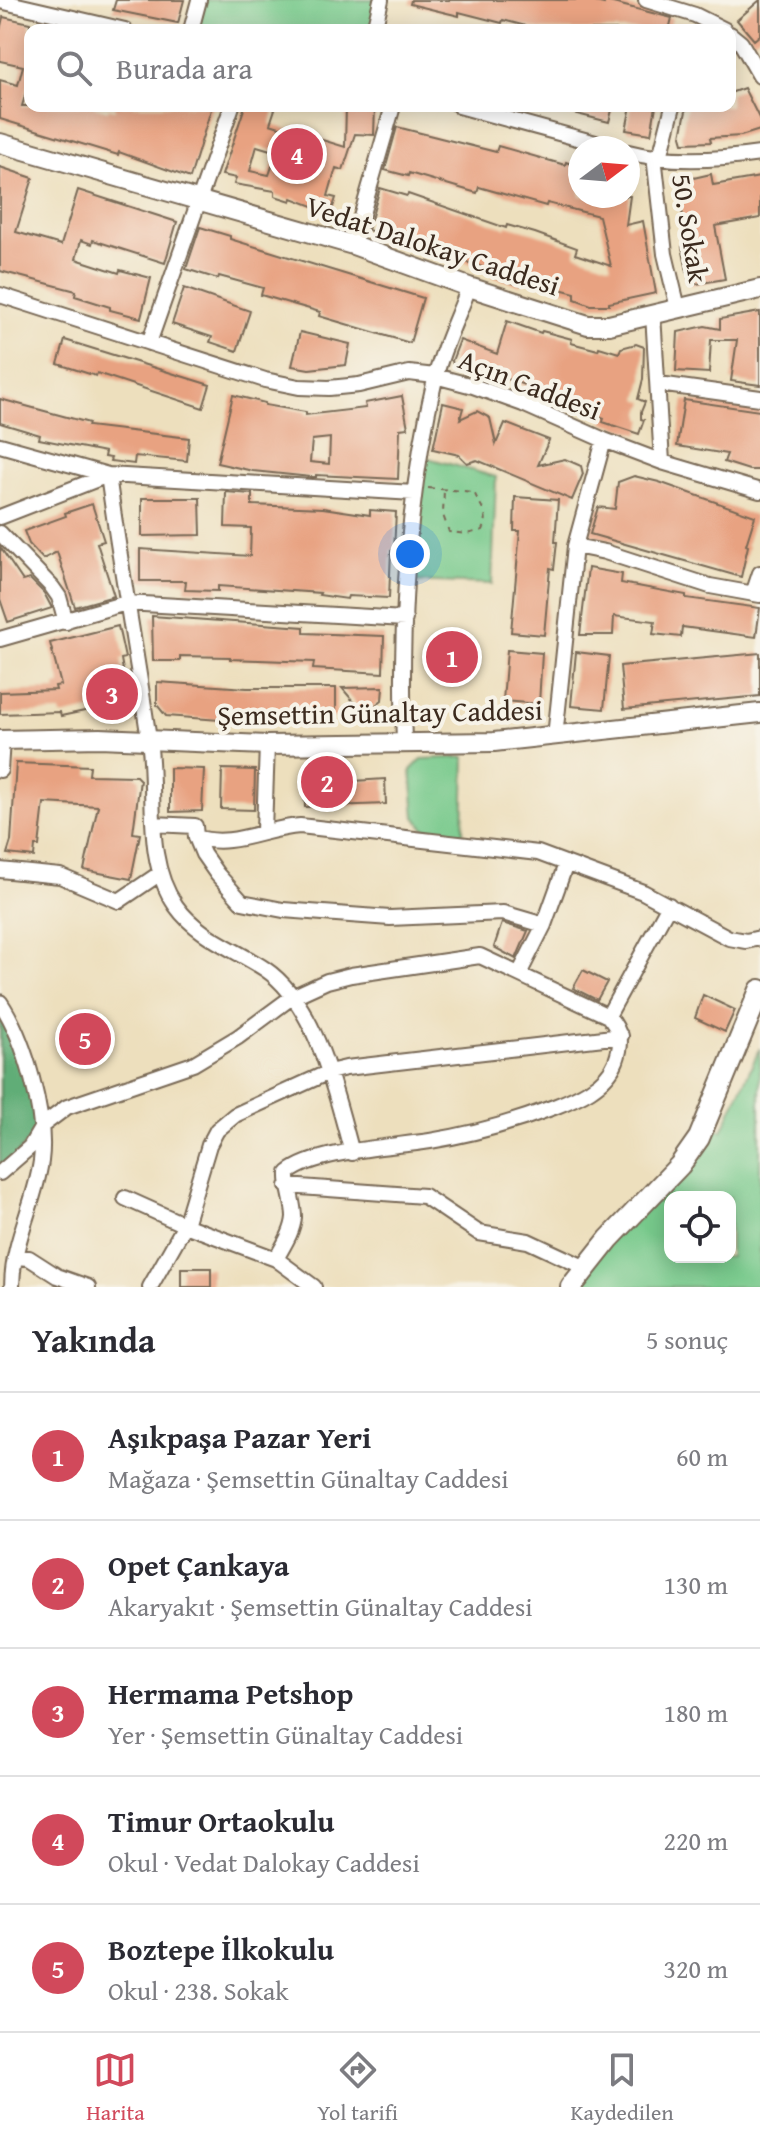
<!DOCTYPE html>
<html lang="tr">
<head>
<meta charset="utf-8">
<style>
  body { margin:0; font-family:"Gentium Book Plus",serif; background:#f7f7f7; color:#2b2b33 }
  .controls { position:absolute; right:24px; bottom:24px; display:grid; overflow:hidden; border-radius:16px; box-shadow:0 4px 20px #0003 }
  .controls button { width:72px; height:72px; display:grid; place-items:center; padding:0; border:0; border-bottom:2px solid #e1e1e2; background:#fff; color:#2b2b33; font:40px sans-serif }
  .compass { position:absolute; left:568px; top:136px; width:72px; height:72px; border-radius:50%; background:#fff; box-shadow:0 4px 20px #0003; rotate:74deg }
  .you { position:absolute; left:410px; top:554px; width:28px; height:28px; margin:-20px; border:6px solid #fff; border-radius:50%; background:#1a73e8; box-shadow:0 0 0 12px #1a73e833 }
  .badge { display:grid; place-items:center; width:52px; height:52px; border-radius:50%; background:#d1495b; color:#fff; font-size:26px; font-weight:700 }
  .pin { position:absolute; translate:-50% -50%; border:4px solid #fff; box-shadow:0 2px 8px #0006 }
  .list { margin:0; padding:0; list-style:none }
  h2 { display:flex; justify-content:space-between; align-items:center; height:104px; margin:0; padding:0 32px; font-size:34px }
  h2 small { font-size:26px; font-weight:400; color:#7c7c81 }
  .list li { display:grid; grid-template-columns:52px 1fr auto; gap:24px; align-items:center; box-sizing:border-box; height:128px; padding:0 32px; border-top:2px solid #e1e1e2 }
  .list b { display:block; font-size:30px; white-space:nowrap }
  .list p { margin:0; font-size:26px; white-space:nowrap; color:#7c7c81 }
  .list em { font-size:26px; font-style:normal; color:#7c7c81 }
  .icon { flex:none; width:44px; height:44px; fill:none; stroke:currentColor; stroke-width:2; stroke-linecap:round; stroke-linejoin:round }
  .map { position:relative; flex:none; width:760px; height:1287px; overflow:hidden }
  .search { position:absolute; background:#fff; box-shadow:0 4px 20px #0003; left:24px; right:24px; top:24px; height:88px; display:flex; align-items:center; gap:20px; box-sizing:border-box; padding:0 28px; border-radius:16px; color:#7c7c81; font-size:30px }
  .sheet { height:744px; background:#fff }
  nav { display:flex; justify-content:space-around; align-items:center; box-sizing:border-box; height:112px; border-top:2px solid #e1e1e2; background:#fff; font-size:22px; color:#7c7c81 }
  nav a { display:grid; justify-items:center; gap:4px }
  nav .on { color:#d1495b }
  .map>svg:first-child { display:block }
</style>
</head>
<body>
<div class="map">
<svg width="760" height="1287" viewBox="0 0 760 1287">
  <rect width="100%" height="100%" fill="#f7f3e8"/>
  <filter id="ink" filterUnits="userSpaceOnUse"><feTurbulence type="fractalNoise" baseFrequency=".0125" numOctaves="2"/><feDisplacementMap in="SourceGraphic" scale="16" xChannelSelector="R" yChannelSelector="G"/><feConvolveMatrix kernelMatrix="1 2 1 2 8 2 1 2 1" color-interpolation-filters="sRGB"/></filter>
  <filter id="wash" filterUnits="userSpaceOnUse"><feTurbulence type="fractalNoise" baseFrequency=".006" numOctaves="4" result="noise"/><feDisplacementMap in="SourceGraphic" scale="32" xChannelSelector="R" yChannelSelector="G"/><feGaussianBlur stdDeviation="1.8" result="paint"/><feColorMatrix in="noise" values="0 0 0 0 0 0 0 0 0 0 0 0 0 0 0 0 0 1.4 0 .05"/><feComposite in="paint" operator="in"/></filter>
  <g filter="url(#wash)">
    <rect width="100%" height="100%" fill="#eddfbd"/>
    <path fill="#77c98b" stroke="#597a54" stroke-width="2" fill-rule="evenodd" d="M199 0H381L374 30H191Z
      M421 456 496 477 492 584 407 581Z
      M465 757 463 835 426 830 415 817 411 770 422 759Z
      M760 1048V1287H571L705 1125 722 1131ZM670 1197H730V1257H670Z"/>
    <path fill="#61ad77" stroke="#4e6c4a" stroke-width="2" d="M0 1002 43 1125 0 1173Z"/>
    <g id="blocks">
      <path fill="#e8a281" fill-rule="evenodd" d="M116 0H184L178 23 113 10Z
        M411 0H587L604 4 605 1 672 18 669 30H541L503 20 502 23 459 12V16L410 4Z
        M760 0V35L754 40 737 20Z
        M3 17 30 23V79L22 106H92L108 111V108L115 110V106H212L190 178 119 152 118 155 0 119V80L18 85 23 66 0 61V30Z
        M744 88 760 120V130L741 136 710 138 711 142 683 143 681 136 687 106H730V93Z
        M245 106H276L270 124 345 147 346 106H375L374 135 355 134 343 170 336 168 328 196 336 198 331 213 292 198 291 201 275 196V191L234 184 236 178 222 175ZM257 146 277 152 269 175 250 171Z
        M562 106H613L609 122 561 110Z
        M631 106H656L651 134 626 130Z
        M397 127 496 152 498 146 565 165 566 162 580 167V196H630L626 225 643 221 656 293 609 303V305H591L575 299V293L521 279 520 285 492 277 494 271 368 230 380 188 407 196 408 194 506 228 507 225 535 233 577 248 575 254 611 266 599 216 547 203 546 206 479 187 477 193 409 173 408 176 385 170Z
        M0 167 33 178 16 232 61 245 78 190 177 222 165 263 93 240 92 244 81 240 76 259 119 273 120 270 151 278 141 318 110 310V307L75 296 76 291 0 271Z
        M711 174 713 185 760 177V218L715 226 725 279 690 285 682 247 689 245 676 182Z
        M200 227 230 236V239L423 298 410 343 319 316 320 312 261 295 263 288 219 276 218 279 186 269Z
        M184 288 250 311 237 351 210 342 212 337 172 324Z
        M760 312V385L731 381 737 340H711L709 373 676 371 678 332 705 326 720 329V319Z
        M507 321 541 333 542 331 572 339 571 343 598 350 599 347 619 353 621 348 636 344 644 347 643 379 638 399 645 402 641 412V419L644 420 639 434 603 422 604 418 563 403 564 399 482 370 480 376 454 367 452 361 460 340 497 354Z
        M300 332 350 344 346 365 309 369 292 366Z
        M65 340 210 385 203 408 97 373 96 376 58 364Z
        M233 395 265 403V405L306 412V415L366 408 365 403 402 396 408 428 400 429 398 479 316 475V477H311L253 471 217 463ZM330 438 329 464 310 462 312 440Z
        M0 399 89 423 88 426 189 438 187 461 135 456 134 464 110 461 111 458 104 457 105 452 39 439 40 435 0 423Z
        M684 400 760 411V470H749L724 462 727 454 677 446Z
        M443 403 463 408 460 419 477 411 490 418 496 444 505 423 549 440 538 465 565 459 581 466 583 474 572 500 477 460 467 463 459 455 433 449Z
        M634 476 659 482 755 516 746 545 748 546 741 577 590 534 598 507 615 509 618 482Z
        M226 492 252 494V505L323 508 370 515V510L396 512 394 550H391L389 598 348 596 347 599 319 595 320 593 218 586V591L185 590 186 581H140V549L250 556 251 528 225 527Z
        M515 497 558 500 555 542H557L554 569 550 568 544 635 511 632 520 531H514Z
        M142 498H200L201 535 142 536Z
        M92 504 104 541 97 543 114 596 75 607 57 552 43 559 29 544 24 531 66 516 65 513Z
        M0 547 23 581 30 579 44 593 52 608 8 622 0 599Z
        M588 568 622 574 621 583 686 595V598L760 608 756 637 682 627 681 637 653 634 655 621 614 616 613 635H580Z
        M152 616 304 627V633L384 636 383 673 313 669 314 662 230 659V657L180 656V661H153Z
        M118 626 125 658 121 659 130 710 101 716 99 708 61 716 60 712 0 714V692L56 690 55 686 61 685 50 643Z
        M507 650 542 653 539 704 503 701Z
        M576 652 609 656 604 709 571 706Z
        M760 653V696L624 709 620 666Z
        M157 682 247 688H336V718L247 720V722L166 716 157 705Z
        M383 687 382 700 364 714 342 688Z
        M16 763 90 766 89 775 136 776 140 780 133 833 140 834 131 879 84 870 98 806 44 803 39 846H35L34 857 7 854 11 841Z
        M170 768 204 769 202 811 170 812Z
        M222 769 255 770 254 810 221 809Z
        M353 772 354 781 385 779 386 804 305 807 304 774Z
        M502 923 528 931 516 959 494 947Z
        M583 970 607 982 597 1000 573 988Z
        M703 995 735 1010 725 1032 695 1018Z
        M181 1268H211V1287H181Z"/>
    </g>
  </g>
  <g filter="url(#ink)">
    <use href="#blocks" fill-opacity="0" stroke="#796956" stroke-width="2"/>
    <g fill="none" stroke-linecap="round" stroke-linejoin="round">
      <g stroke="#796956" stroke-width="18">
        <path id="minor" d="M646 0 695 15 725 30
          M0 1 125 30
          M191 30 199 0
          M374 30 381 0
          M730 34 741 43 760 76
          M459 106 614 148
          M628 152C669 163 718 160 760 154
          M654 156 665 254 678 308
          M660 157 673 106
          M353 245 393 106
          M0 295 265 380 299 387 329 388 359 385 409 373 435 376 473 386 523 404 604 440 662 462 760 491
          M653 314 662 462
          M149 343 232 106
          M659 384 760 398
          M0 445 108 475C120 563 136 651 149 740 157 794 143 859 176 906 198 937 235 949 265 969 317 1004 336 1095 352 1153
          M0 517 108 475 414 493
          M0 533 52 587 59 597 66 622
          M575 546 605 552 710 586 760 595
          M753 594 760 573
          M0 639 126 603 405 619
          M555 737 575 546 604 440
          M404 744C400 623 407 497 435 379 442 348 458 317 469 287
          M0 770 2 740
          M154 824 195 826 196 837 203 854 217 874 242 902 283 910 390 918 503 913 544 925
          M264 831 267 745
          M196 837C232 849 264 828 300 826L538 853 643 892 729 938 746 941 760 938
          M0 870 60 876 119 901 159 874
          M519 974 544 925 566 864
          M0 1002C25 1039 47 1117 41 1161 35 1204 12 1242 12 1287
          M608 1016 669 905
          M0 1173 30 1147 43 1125 67 1107 193 1064 238 1037 292 997 327 981 351 975 480 956 608 1016C621 1031 623 1042 616 1061 606 1086 577 1098 554 1107 513 1123 473 1134 430 1141 392 1147 317 1150 288 1173 287 1188 294 1202 294 1217 293 1232 283 1246 276 1259
          M287 1186 424 1196 479 1233 528 1241 586 1268
          M125 1198 185 1225 276 1259 314 1287
          M15 1257 29 1258 57 1276 88 1287
          M150 1287 185 1225 209 1145 217 1130 235 1115 329 1072 346 1068 621 1036"/>
      </g>
      <g stroke="#796956" stroke-width="22">
        <path id="tertiary" d="M0 143 353 245 469 287 588 325H609L760 289
          M0 740 100 738 267 745 494 742 760 713"/>
      </g>
      <g stroke="#796956" stroke-width="24">
        <path id="secondary" d="M571 1287 609 1239 680 1165 699 1138 760 990"/>
      </g>
      <path stroke="#796956" stroke-width="2" stroke-dasharray="6 6" stroke-linecap="butt" d="M428 488 474 492C479 505 491 515 483 530L467 534 449 532 443 515 444 489"/>
      <use href="#minor" stroke="#fff" stroke-width="14"/>
      <use href="#tertiary" stroke="#fff" stroke-width="18"/>
      <use href="#secondary" stroke="#fff" stroke-width="20"/>
    </g>
  </g>
  <g text-anchor="middle" dominant-baseline="central" stroke-width="8" stroke-linejoin="round" paint-order="stroke">
    <g font-size="28" fill="#3b2a1e" stroke="#f7f3e8">
      <text transform="translate(691 228) rotate(81)">50. Sokak</text>
      <text transform="translate(433 245) rotate(18)">Vedat Dalokay Caddesi</text>
      <text transform="translate(530 384) rotate(21)">Açın Caddesi</text>
      <text transform="translate(380 712) rotate(-1)">Şemsettin Günaltay Caddesi</text>
    </g>
  </g>
</svg>
<div class="controls">
<button><svg class="icon" aria-label="locate" viewBox="0 0 24 24"><circle cx="12" cy="12" r="6"/><path d="M12 2v4M12 18v4M2 12h4M18 12h4"/></svg></button>
</div>
<svg class="compass" viewBox="-18 -18 36 36"><path d="M0-13l5 13h-10z" fill="#e53935"/><path d="M0 13l5-13h-10z" fill="#7c7c81"/></svg>
<div class="you"></div>
<div class="pin badge" style="left:452px;top:657px">1</div>
<div class="pin badge" style="left:327px;top:782px">2</div>
<div class="pin badge" style="left:112px;top:694px">3</div>
<div class="pin badge" style="left:297px;top:154px">4</div>
<div class="pin badge" style="left:85px;top:1039px">5</div>
<div class="search"><svg class="icon" aria-label="search" viewBox="0 0 24 24"><circle cx="10" cy="10" r="6"/><path d="M15 15l6 6"/></svg>Burada ara</div>
</div>
<section class="sheet">
<h2>Yakında<small>5 sonuç</small></h2>
<ul class="list">
<li><span class="badge">1</span><div><b>Aşıkpaşa Pazar Yeri</b><p>Mağaza · Şemsettin Günaltay Caddesi</p></div><em>60 m</em></li>
<li><span class="badge">2</span><div><b>Opet Çankaya</b><p>Akaryakıt · Şemsettin Günaltay Caddesi</p></div><em>130 m</em></li>
<li><span class="badge">3</span><div><b>Hermama Petshop</b><p>Yer · Şemsettin Günaltay Caddesi</p></div><em>180 m</em></li>
<li><span class="badge">4</span><div><b>Timur Ortaokulu</b><p>Okul · Vedat Dalokay Caddesi</p></div><em>220 m</em></li>
<li><span class="badge">5</span><div><b>Boztepe İlkokulu</b><p>Okul · 238. Sokak</p></div><em>320 m</em></li>
</ul>
</section>
<nav>
<a class="on"><svg class="icon" aria-label="map" viewBox="0 0 24 24"><path d="M3 6l6-2 6 2 6-2v14l-6 2-6-2-6 2zM9 4v14M15 6v14"/></svg>Harita</a>
<a><svg class="icon" aria-label="directions" viewBox="0 0 24 24"><path d="M12 3l9 9-9 9-9-9zM9 14v-3h6M13 9l2 2-2 2"/></svg>Yol tarifi</a>
<a><svg class="icon" aria-label="saved" viewBox="0 0 24 24"><path d="M7 4h10v16l-5-4-5 4z"/></svg>Kaydedilen</a>
</nav>
</body>
</html>
